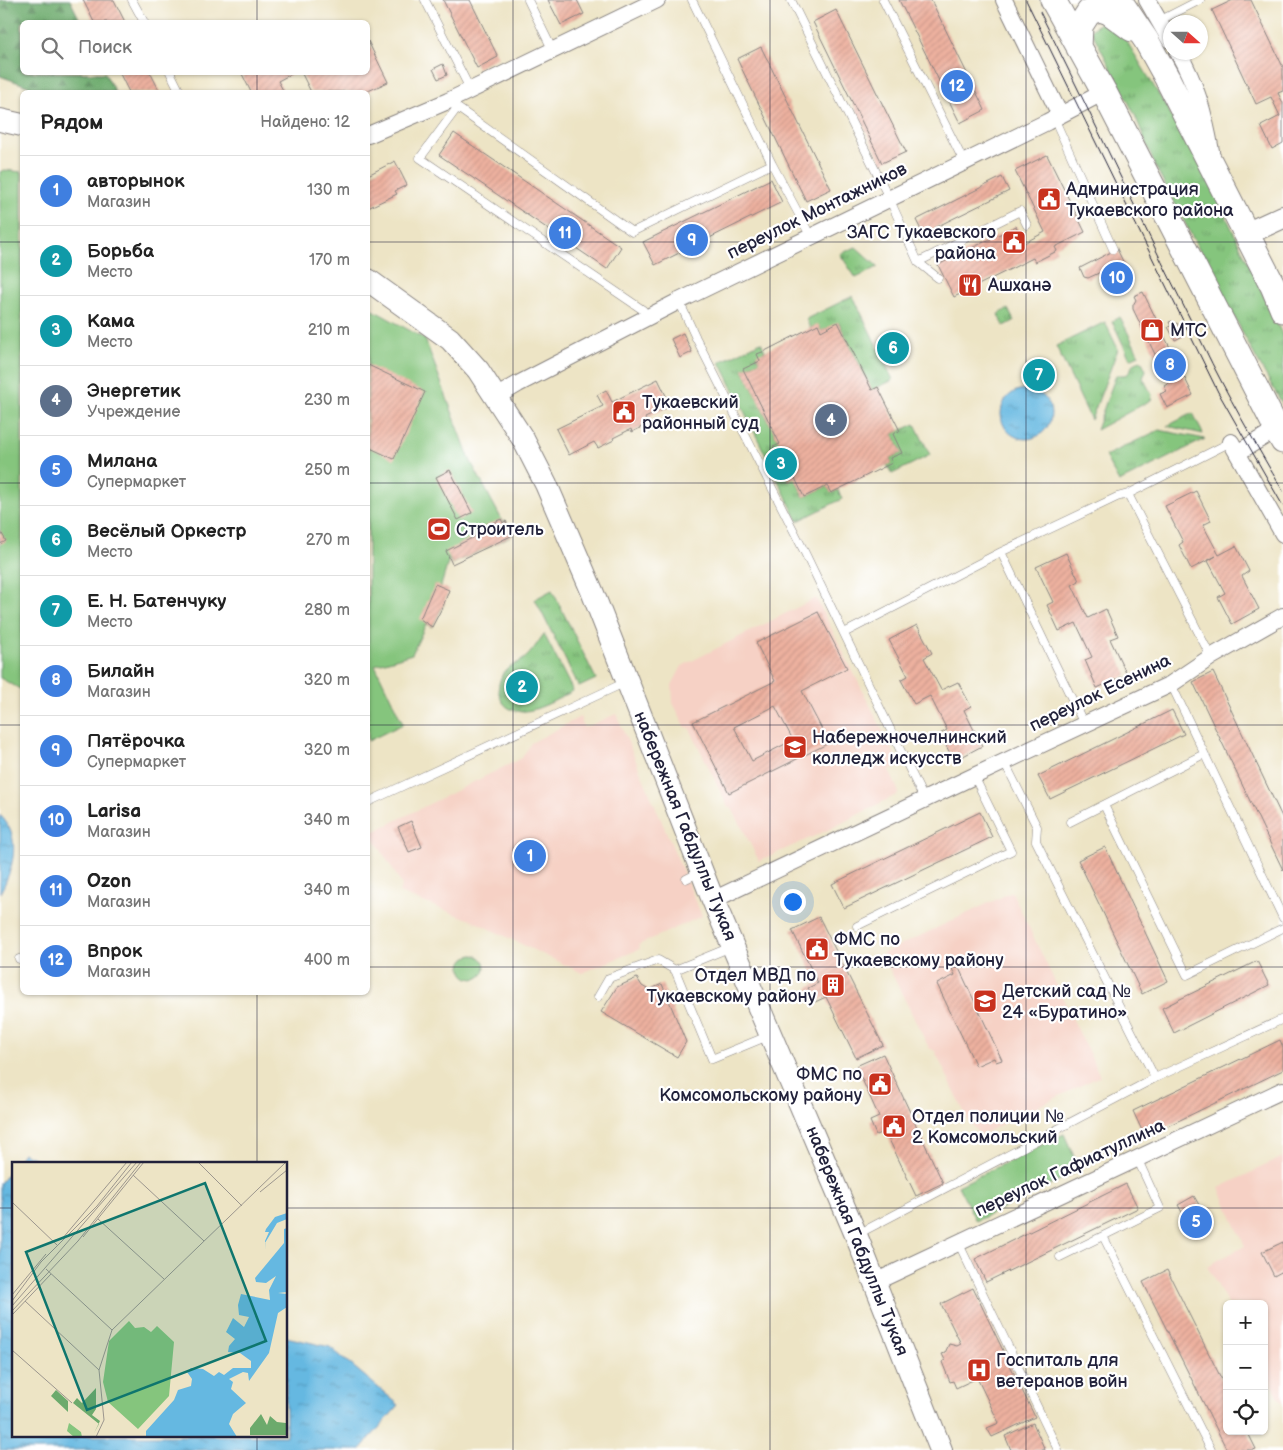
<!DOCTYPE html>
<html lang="ru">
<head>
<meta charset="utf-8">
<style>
  body { margin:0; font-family:"Balsamiq Sans",sans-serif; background:#f2f2f2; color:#222 }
  .controls { position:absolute; right:15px; bottom:15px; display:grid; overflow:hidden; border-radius:8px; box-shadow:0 1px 4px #0004 }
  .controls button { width:45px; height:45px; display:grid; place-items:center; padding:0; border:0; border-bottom:1px solid #e0e0e0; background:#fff; color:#222; font:25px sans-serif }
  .compass { position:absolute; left:1163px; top:15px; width:45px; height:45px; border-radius:50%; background:#fff; box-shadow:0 1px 4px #0004; rotate:111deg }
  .you { position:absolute; left:792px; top:901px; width:18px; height:18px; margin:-12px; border:4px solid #fff; border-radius:50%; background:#1a73e8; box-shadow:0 0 0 8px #1a73e833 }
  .badge { display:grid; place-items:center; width:32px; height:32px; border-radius:50%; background:#d93025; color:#fff; font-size:16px; font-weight:700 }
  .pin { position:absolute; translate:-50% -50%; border:2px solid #fff; box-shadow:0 1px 5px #0006 }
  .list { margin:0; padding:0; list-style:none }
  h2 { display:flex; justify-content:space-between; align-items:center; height:65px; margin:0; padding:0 20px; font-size:21px }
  h2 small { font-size:16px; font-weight:400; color:#767676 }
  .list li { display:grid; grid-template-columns:32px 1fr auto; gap:15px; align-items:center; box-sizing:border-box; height:70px; padding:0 20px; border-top:1px solid #e0e0e0 }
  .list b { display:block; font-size:19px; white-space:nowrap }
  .list p { margin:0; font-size:16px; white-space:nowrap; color:#767676 }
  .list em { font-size:16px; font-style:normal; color:#767676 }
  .icon { flex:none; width:28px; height:28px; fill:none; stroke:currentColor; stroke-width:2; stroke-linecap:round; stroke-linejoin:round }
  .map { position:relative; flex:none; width:1283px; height:1450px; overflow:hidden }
  .search { position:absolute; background:#fff; box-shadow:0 1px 4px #0004; left:20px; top:20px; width:350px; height:55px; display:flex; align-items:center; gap:12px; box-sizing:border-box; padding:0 18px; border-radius:8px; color:#767676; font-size:19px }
  .panel { position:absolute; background:#fff; box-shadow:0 1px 4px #0004; left:20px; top:90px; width:350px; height:905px; border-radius:8px }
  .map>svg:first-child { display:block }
</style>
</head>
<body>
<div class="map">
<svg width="1283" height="1450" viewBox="0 0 1283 1450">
  <defs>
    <pattern id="grass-tufts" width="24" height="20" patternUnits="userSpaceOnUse" patternTransform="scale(1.25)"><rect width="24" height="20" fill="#85c57d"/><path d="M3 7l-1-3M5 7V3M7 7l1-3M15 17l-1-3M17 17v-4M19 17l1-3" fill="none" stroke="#6ca068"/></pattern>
    <pattern id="forest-firs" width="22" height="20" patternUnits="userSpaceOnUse" patternTransform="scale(1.25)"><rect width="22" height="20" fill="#6caa6c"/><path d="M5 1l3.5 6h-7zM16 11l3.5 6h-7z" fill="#588a5a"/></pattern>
    <pattern id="water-ripples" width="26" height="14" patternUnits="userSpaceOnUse" patternTransform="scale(1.25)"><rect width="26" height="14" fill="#65b8e1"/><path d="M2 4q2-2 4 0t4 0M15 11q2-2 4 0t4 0" fill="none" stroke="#5395b8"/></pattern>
    <pattern id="building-hatch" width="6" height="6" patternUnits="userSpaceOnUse" patternTransform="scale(1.25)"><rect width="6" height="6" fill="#edb19f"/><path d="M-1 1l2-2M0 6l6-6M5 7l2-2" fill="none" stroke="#cb988a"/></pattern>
  </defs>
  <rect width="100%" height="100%" fill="#fff"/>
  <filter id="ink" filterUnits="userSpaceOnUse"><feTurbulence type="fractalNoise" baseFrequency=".02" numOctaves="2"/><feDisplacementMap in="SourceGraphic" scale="10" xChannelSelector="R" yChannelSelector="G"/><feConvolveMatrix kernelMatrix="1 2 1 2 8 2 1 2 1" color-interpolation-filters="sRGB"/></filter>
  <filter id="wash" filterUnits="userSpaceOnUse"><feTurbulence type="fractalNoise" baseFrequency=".0096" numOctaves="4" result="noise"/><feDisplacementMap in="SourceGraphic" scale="20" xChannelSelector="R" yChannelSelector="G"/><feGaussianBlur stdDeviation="1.12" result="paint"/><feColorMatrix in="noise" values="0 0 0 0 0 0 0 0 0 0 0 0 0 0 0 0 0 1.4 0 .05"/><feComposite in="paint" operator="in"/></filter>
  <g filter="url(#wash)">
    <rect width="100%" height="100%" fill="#ede4c5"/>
    <path fill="#f6d1c5" d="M816 598 900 765 889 770 898 790V794L830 829 759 861 731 806 728 807 689 727 686 728 673 703 672 685 682 666Z
      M616 714 702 916 638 945 640 949 582 973 471 920 399 893 402 885 371 833 522 758 531 743 580 717 584 728Z
      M1012 892 1100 1076 980 1135 969 1122 935 1051 929 1048 882 954Z
      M1283 1157V1404L1264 1370V1304H1228L1207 1266 1245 1246 1219 1188Z"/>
    <path fill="url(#grass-tufts)" stroke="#54745c" d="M1107 21 1123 35 1202 166 1283 336V405L1256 358 1155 166 1135 115 1091 30 1101 22Z
      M856 247 878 267 856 278 840 254Z
      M853 296 893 380 872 390 839 323 821 331 818 325 810 328 806 319Z
      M1008 309 1014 321 1004 326 998 314Z
      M1120 317 1139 355 1130 359 1112 321Z
      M1105 322 1118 349 1091 420 1056 346Z
      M761 342 765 351 757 355 760 361 743 369 780 444 773 448 789 480 795 478 804 497 827 486 831 493 838 490 842 499 798 521 720 362Z
      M1141 360 1146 370 1143 378 1152 395 1151 400 1096 430 1116 375C1128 375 1128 376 1133 364Z
      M1193 413 1203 434 1167 426Z
      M915 424 930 455 892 474 887 465 892 463 890 458 902 453 893 434Z
      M1159 430 1205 439 1119 482 1105 456Z
      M552 590 596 679 579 687 535 599Z
      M544 634 573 691C555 700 515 727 501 699 497 691 498 682 503 674 508 666 518 664 525 658 532 652 538 642 544 634Z"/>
    <path fill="url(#forest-firs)" stroke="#476654" d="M0 0H70L81 22H22V72L105 73 115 92H44L0 76Z"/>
    <path fill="#85c57d" stroke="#54745c" d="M4 170 22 172V690L0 678V172Z
      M368 307 425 339 470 460 503 522 506 521 513 535 452 564 449 559 441 586 444 604 432 627 426 624 412 654 375 665 403 724 368 741Z
      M461 967a12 12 0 1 1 24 0a12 12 0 1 1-24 0Z
      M1064 1134 1080 1170 976 1221 958 1186Z"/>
    <path fill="url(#water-ripples)" stroke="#446d8e" d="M1001 414a25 25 0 1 1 50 0a25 25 0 1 1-50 0Z
      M0 815C22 837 14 868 0 893Z
      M23 1153 47 1164H15Z
      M14 1165V1436H286V1337L330 1347 399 1405 362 1447 361 1450H0V1183Z"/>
    <g id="blocks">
      <path fill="url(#building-hatch)" fill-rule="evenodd" d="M83 0H114L125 22H94Z
        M443 0H470L498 57 477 68Z
        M548 0H577L584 14 561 25Z
        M899 0H931L985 110 960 123Z
        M1233 0H1251L1283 67V91L1278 93 1283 103V143L1272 149 1261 126 1280 116 1271 97 1256 104 1212 10Z
        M836 10 906 152 882 163 813 22Z
        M368 41 388 82 366 92H311L301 72H330L331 75 336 72H368Z
        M761 47 831 189 806 201 737 59Z
        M443 64 447 75 438 79 433 69Z
        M119 72H150L160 92H129Z
        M241 72H295L278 81 284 92H251Z
        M454 133 621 247 607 269 439 155Z
        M1047 155 1085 232 1055 247 1057 251 1035 262 1033 258 954 297 938 265 1016 226 1024 243 1045 232 1015 171Z
        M395 161 407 185 395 191 397 194 368 208V175Z
        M1002 177 1009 191 934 228 939 237 927 242 916 220Z
        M771 179 782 202 655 265 643 242Z
        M1117 249 1132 280 1115 288 1104 284 1099 273 1088 278 1084 277 1080 268Z
        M1143 292 1193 395 1167 408 1160 394 1167 391 1164 386 1169 383 1133 309V305L1136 300 1134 296Z
        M1172 321 1174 324 1177 323 1183 336 1175 340 1168 327 1171 326 1169 322Z
        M838 322 872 390 878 387 900 431 893 434 902 453 890 458 892 463 831 493 827 486 804 497 795 478 789 481 773 447 780 444 743 369 760 361 757 354 765 351 818 324 821 331Z
        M683 333 692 352 680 358 671 339Z
        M368 365 425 392 394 459 368 447Z
        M658 379 671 406 645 418 648 424 632 432 631 429 613 438 614 440 598 448 594 442 569 455 556 429 603 406 597 395 606 390 612 402Z
        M450 470 472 513 458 520 436 477Z
        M1196 491 1211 521 1203 525 1219 555 1236 546 1249 571 1242 576 1259 609 1232 624 1218 597 1225 593 1208 561 1216 556 1191 569 1179 545 1183 542 1165 506Z
        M501 519 503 523 506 521 513 535 452 564 446 551 482 533 480 529Z
        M0 530 6 541 0 544Z
        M1066 553 1079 581 1072 585 1088 618 1106 609 1118 636 1110 639 1127 675 1097 688 1085 660 1092 657 1076 623 1059 631 1047 605 1053 602 1036 567Z
        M435 584 449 590 444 604 432 627 420 619Z
        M818 612 847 668 802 691 829 743 729 793 693 722 775 681 756 643ZM775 706 793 740 752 761 734 727Z
        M917 625 932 653 924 658 941 690 958 682 971 706 964 710 982 746 954 761 940 734 947 730 930 696 914 704 901 680 908 676 889 640Z
        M1213 672 1283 819V870L1193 682Z
        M1172 710 1184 734 1050 799 1038 776Z
        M980 812 992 837 844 908 832 884Z
        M411 821 422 847 409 852 398 827Z
        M1105 847 1168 981 1142 994 1078 860Z
        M819 917 883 1045 856 1058 826 997 815 1002 808 988 818 983 792 930Z
        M1257 961 1269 985 1174 1033 1162 1008Z
        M958 966 1002 1060 996 1062 994 1058 976 1066 937 984 955 975 952 969Z
        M637 978 642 986 649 990 662 984 686 1042 677 1057 601 1012 617 987Z
        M1280 1040 1283 1047V1070L1145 1137 1133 1111Z
        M883 1054 943 1183 916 1196 885 1131 876 1135 870 1121 879 1117 856 1066Z
        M1126 1184 1138 1208 986 1282 975 1259Z
        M1194 1196 1211 1226 1195 1235 1178 1205Z
        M1283 1242V1271L1274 1276 1262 1252Z
        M1167 1270 1227 1390V1431H1247L1256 1449 1253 1450H1227L1143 1282Z
        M973 1288 1035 1417 992 1437 987 1428 999 1423 977 1378 956 1388 953 1381 950 1382 942 1362 945 1360 942 1354 945 1353 949 1344 957 1346 961 1344 941 1304Z
        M1033 1423 1045 1450H1011L1005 1436Z"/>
    </g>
  </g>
  <g filter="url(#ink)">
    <use href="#blocks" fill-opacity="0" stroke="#888380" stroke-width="1"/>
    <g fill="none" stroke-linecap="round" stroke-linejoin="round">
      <g stroke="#888380" stroke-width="9">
        <path id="service" d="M132 0 144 22
          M425 0 470 89
          M528 0 552 49
          M692 0 772 164
          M791 0 889 198 918 262 938 278
          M883 0 964 162
          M1159 21 1200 0
          M170 72 180 92
          M448 101 632 232 772 164 811 237
          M457 108 420 158 643 310
          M1054 118 1113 249
          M918 262 1020 211 1027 225
          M679 301 696 338 805 553 924 799
          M1128 494 1211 657
          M1001 552 1084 724
          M844 633 1001 552 1117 497 1128 494 1231 442
          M1171 684 1283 918
          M1004 761 1037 827 1036 841 1155 1078
          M368 802 626 682
          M1104 805 1187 975 1283 928
          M1070 822 1204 754
          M686 879 700 872
          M857 926 1011 851 974 776
          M731 947 675 970 712 1059 768 1036
          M19 959 22 958
          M598 997 609 978 658 960 675 970
          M858 1234 1155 1078 1283 1019
          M1103 1236 1211 1450
          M958 1242 1058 1450
          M1060 1257 1160 1208 1137 1158"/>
      </g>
      <g stroke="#888380" stroke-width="18">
        <path id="minor" d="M1004 0 1060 115
          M1147 0 1170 40
          M1178 52C1197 86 1204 113 1211 151
          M368 135 448 101 657 0
          M496 397 518 384 679 301 1047 122 1104 92
          M1231 442 1283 534
          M1237 453 1277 429
          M713 900 974 776 1171 684 1211 657 1283 616
          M875 1282 1283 1090"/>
      </g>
      <g stroke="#888380" stroke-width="24">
        <path id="secondary" d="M0 120 22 125
          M1246 234 1283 217
          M368 280 450 339 478 370 523 439 546 484 592 591 713 900 856 1235 941 1450"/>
      </g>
      <g stroke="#888380" stroke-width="27">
        <path id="primary" d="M1053 0 1104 92 1283 441
          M1119 0 1146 40 1167 78 1273 286 1283 310
          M1079 48 1080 26 1089 12 1100 9 1109 12 1132 29"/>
      </g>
      <use href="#service" stroke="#fff" stroke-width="8"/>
      <use href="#minor" stroke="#fff" stroke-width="16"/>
      <use href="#secondary" stroke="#fff" stroke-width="22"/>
      <use href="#primary" stroke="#fff" stroke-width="25"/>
      <path stroke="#22223b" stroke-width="1" d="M1026 0 1218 392 1283 506
        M1040 12C1095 122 1147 234 1203 345 1227 395 1255 443 1283 491"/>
    </g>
  </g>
  <path fill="none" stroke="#22223b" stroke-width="1" stroke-opacity="0.55" d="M257 0V22M513 0V1450M770 0V1450M1026 0V1450M257 72V92M0 242H22M368 242H1283M0 483H22M368 483H1283M0 725H22M368 725H1283M0 967H22M368 967H1283M257 992V1164M0 1208H14M286 1208H1283M257 1436V1450"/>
  <defs>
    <g id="civic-square" transform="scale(1.25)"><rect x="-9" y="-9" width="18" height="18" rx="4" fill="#c8321e" stroke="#fff"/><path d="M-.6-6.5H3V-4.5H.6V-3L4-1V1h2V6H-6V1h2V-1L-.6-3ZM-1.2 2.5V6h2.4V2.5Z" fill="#fff"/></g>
    <g id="restaurant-square" transform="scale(1.25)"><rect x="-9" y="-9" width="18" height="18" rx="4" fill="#c8321e" stroke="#fff"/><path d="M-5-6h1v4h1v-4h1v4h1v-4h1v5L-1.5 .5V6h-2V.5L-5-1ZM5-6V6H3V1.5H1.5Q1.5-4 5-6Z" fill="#fff"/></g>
    <g id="shop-square" transform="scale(1.25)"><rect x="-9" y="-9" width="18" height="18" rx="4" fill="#c8321e" stroke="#fff"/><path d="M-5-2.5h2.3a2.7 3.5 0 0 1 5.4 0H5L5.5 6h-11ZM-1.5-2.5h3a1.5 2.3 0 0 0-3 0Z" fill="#fff"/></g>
    <g id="stadium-square" transform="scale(1.25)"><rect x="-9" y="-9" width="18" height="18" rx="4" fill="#c8321e" stroke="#fff"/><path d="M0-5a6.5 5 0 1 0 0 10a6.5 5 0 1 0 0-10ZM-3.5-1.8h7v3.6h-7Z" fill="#fff"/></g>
    <g id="university-square" transform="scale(1.25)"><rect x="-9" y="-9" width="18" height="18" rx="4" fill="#c8321e" stroke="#fff"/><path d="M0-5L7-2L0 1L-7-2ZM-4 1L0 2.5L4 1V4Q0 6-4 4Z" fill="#fff"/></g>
    <g id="building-square" transform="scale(1.25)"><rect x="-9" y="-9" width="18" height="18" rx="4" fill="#c8321e" stroke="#fff"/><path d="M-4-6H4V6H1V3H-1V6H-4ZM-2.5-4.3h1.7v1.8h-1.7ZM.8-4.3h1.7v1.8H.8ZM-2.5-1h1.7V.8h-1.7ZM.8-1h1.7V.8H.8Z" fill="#fff"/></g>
    <g id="school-square" transform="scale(1.25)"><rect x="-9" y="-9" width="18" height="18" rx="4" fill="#c8321e" stroke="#fff"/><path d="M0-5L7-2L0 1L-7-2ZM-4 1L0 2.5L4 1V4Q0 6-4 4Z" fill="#fff"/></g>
    <g id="hospital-square" transform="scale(1.25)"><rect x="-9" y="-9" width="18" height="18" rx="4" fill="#c8321e" stroke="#fff"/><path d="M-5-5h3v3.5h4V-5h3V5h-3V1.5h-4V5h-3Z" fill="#fff"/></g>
  </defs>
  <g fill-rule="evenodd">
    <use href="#civic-square" x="1049" y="199"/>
    <use href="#civic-square" x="1014" y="242"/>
    <use href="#restaurant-square" x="970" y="285"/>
    <use href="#shop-square" x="1152" y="330"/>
    <use href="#civic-square" x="624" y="412"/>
    <use href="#stadium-square" x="439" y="529"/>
    <use href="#university-square" x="795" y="747"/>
    <use href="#civic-square" x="817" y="949"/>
    <use href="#building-square" x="833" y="985"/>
    <use href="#school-square" x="985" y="1001"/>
    <use href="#civic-square" x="880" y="1084"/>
    <use href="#civic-square" x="894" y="1126"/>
    <use href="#hospital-square" x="979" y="1370"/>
  </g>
  <g text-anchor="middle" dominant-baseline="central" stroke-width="4.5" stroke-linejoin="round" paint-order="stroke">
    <g font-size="18" fill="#22223b" stroke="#fff" text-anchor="start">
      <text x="1066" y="189">Администрация<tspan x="1066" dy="21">Тукаевского района</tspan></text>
      <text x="996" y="232" text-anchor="end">ЗАГС Тукаевского<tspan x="996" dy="21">района</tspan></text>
      <text x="988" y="285">Ашханә</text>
      <text x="1170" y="330">МТС</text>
      <text x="642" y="402">Тукаевский<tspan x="642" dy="21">районный суд</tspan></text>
      <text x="456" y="529">Строитель</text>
      <text x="812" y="737">Набережночелнинский<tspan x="812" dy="21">колледж искусств</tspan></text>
      <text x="834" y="939">ФМС по<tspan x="834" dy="21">Тукаевскому району</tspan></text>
      <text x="816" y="975" text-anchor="end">Отдел МВД по<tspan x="816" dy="21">Тукаевскому району</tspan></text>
      <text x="1002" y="991">Детский сад №<tspan x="1002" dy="21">24 «Буратино»</tspan></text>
      <text x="862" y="1074" text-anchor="end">ФМС по<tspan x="862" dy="21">Комсомольскому району</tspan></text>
      <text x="912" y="1116">Отдел полиции №<tspan x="912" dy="21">2 Комсомольский</tspan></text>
      <text x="996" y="1360">Госпиталь для<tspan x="996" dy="21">ветеранов войн</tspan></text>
    </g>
    <g font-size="18" fill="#22223b" stroke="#fff">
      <text transform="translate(817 211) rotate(-26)">переулок Монтажников</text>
      <text transform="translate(1100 693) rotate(-26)">переулок Есенина</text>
      <text transform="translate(685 826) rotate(68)">набережная Габдуллы Тукая</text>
      <text transform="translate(1070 1168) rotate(-25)">переулок Гафиатуллина</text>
      <text transform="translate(857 1241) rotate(68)">набережная Габдуллы Тукая</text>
    </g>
  </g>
  <g transform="translate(12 1162)">
    <rect width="275" height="275" fill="#ede4c5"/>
    <path d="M84 226V247L80 253 88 259 82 271 87 262 61 241 65 236 70 241ZM44 228 56 239V250L39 234ZM249 252 255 263 258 254 265 260 274 261 275 273H238V266Z" fill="#6caa6c"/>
    <path d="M117 159 123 166 132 165 139 170 145 164 162 180 157 234 126 267 96 240 91 220 97 179ZM57 261 69 270 70 275H62L55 269Z" fill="#85c57d"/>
    <path d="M275 51V57L265 61 253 81 254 88 253 79 257 70H253L254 67 263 55ZM275 66V130L266 131 275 132V145L266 151 257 191 237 219 236 211 231 210 217 217 221 220 219 227 234 241 221 252 217 262 225 275H134V269L162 238 166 228 179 224 180 217 175 210 179 206 191 207 202 214 207 210 212 213 221 206H239V199L228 191 216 190 217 184 223 177 214 170 221 156 232 165 237 155 227 153 226 143 229 132 258 138 257 128 264 114 254 121 244 120 243 116 272 81V67Z" fill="#65b8e1"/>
    <path fill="none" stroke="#9c968e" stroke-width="1" d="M186 0 230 44M121 13 192 79M248 30 275 8M0 40 45 83M86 57 152 117M71 75 132 0M50 77 115 0M34 107 100 168M0 133 34 92M0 139 29 100 85 44 120 0M13 139 87 208M0 144 125 0M0 149 66 79 129 0M0 153 39 112M0 188 60 241M84 275 92 258 87 208 100 168 274 0"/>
    <path fill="#0f766e" fill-opacity="0.15" stroke="#0f766e" stroke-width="2.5" d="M193 21 254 179 75 248 14 90Z"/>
    <rect width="275" height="275" fill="none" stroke="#22223b" stroke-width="2.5"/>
  </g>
</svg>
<div class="controls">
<button>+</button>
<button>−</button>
<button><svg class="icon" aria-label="locate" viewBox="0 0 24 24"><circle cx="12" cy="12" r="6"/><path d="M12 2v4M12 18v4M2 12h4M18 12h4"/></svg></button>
</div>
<svg class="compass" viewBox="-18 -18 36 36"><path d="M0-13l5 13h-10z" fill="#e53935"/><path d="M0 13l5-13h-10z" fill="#767676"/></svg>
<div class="you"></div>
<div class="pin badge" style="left:530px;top:856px;background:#3f7fe0">1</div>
<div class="pin badge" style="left:522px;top:687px;background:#0f9aa8">2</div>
<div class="pin badge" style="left:781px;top:464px;background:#0f9aa8">3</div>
<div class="pin badge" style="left:831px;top:420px;background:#5c6f8a">4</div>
<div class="pin badge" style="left:1196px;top:1222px;background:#3f7fe0">5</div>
<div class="pin badge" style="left:893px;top:348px;background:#0f9aa8">6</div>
<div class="pin badge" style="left:1039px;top:375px;background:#0f9aa8">7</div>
<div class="pin badge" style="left:1170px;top:365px;background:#3f7fe0">8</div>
<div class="pin badge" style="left:692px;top:240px;background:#3f7fe0">9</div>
<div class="pin badge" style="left:1117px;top:278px;background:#3f7fe0">10</div>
<div class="pin badge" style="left:565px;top:233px;background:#3f7fe0">11</div>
<div class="pin badge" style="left:957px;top:86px;background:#3f7fe0">12</div>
<div class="search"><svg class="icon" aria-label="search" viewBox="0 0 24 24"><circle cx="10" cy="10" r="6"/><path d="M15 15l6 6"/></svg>Поиск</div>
<section class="panel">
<h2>Рядом<small>Найдено: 12</small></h2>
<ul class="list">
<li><span class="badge" style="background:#3f7fe0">1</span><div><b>авторынок</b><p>Магазин</p></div><em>130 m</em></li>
<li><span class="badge" style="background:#0f9aa8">2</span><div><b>Борьба</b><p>Место</p></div><em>170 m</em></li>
<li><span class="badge" style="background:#0f9aa8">3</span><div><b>Кама</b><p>Место</p></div><em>210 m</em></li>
<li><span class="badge" style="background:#5c6f8a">4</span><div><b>Энергетик</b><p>Учреждение</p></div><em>230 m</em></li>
<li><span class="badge" style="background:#3f7fe0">5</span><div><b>Милана</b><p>Супермаркет</p></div><em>250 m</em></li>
<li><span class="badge" style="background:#0f9aa8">6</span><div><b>Весёлый Оркестр</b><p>Место</p></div><em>270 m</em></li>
<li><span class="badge" style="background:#0f9aa8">7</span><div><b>Е. Н. Батенчуку</b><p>Место</p></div><em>280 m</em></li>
<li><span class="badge" style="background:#3f7fe0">8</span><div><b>Билайн</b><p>Магазин</p></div><em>320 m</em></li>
<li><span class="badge" style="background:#3f7fe0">9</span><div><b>Пятёрочка</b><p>Супермаркет</p></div><em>320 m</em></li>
<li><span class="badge" style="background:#3f7fe0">10</span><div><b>Larisa</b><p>Магазин</p></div><em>340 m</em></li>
<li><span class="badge" style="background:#3f7fe0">11</span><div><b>Ozon</b><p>Магазин</p></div><em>340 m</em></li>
<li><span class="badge" style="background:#3f7fe0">12</span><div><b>Впрок</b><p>Магазин</p></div><em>400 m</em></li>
</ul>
</section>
</div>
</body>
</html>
